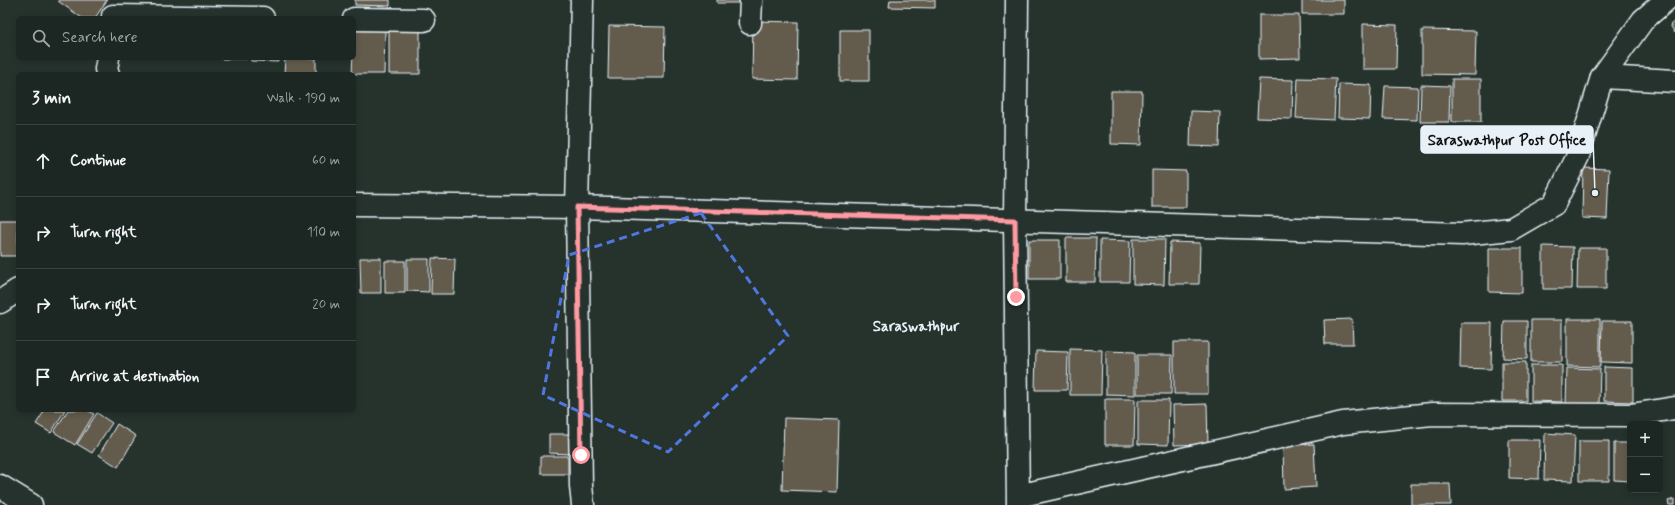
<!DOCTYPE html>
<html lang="en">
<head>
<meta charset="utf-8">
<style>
  body { margin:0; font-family:Mynerve,sans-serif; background:#252e2a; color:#f1f3f6 }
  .controls { position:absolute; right:12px; bottom:12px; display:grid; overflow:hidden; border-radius:6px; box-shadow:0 2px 6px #0003 }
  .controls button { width:36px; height:36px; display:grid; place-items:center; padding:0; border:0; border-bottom:1px solid #3a4340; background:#1c2622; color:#f1f3f6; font:20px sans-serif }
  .stop { position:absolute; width:12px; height:12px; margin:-9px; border:3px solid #ff9aa2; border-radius:50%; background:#fff }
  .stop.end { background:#ff9aa2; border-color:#fff; box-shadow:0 1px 4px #0008 }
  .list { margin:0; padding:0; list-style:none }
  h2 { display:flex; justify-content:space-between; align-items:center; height:52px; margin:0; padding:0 16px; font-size:17px }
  h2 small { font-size:13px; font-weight:400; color:#a0a5a5 }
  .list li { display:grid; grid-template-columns:26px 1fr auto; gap:12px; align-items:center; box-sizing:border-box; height:72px; padding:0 16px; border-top:1px solid #3a4340 }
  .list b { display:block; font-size:15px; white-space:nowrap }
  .list em { font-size:13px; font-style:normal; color:#a0a5a5 }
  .icon { flex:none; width:22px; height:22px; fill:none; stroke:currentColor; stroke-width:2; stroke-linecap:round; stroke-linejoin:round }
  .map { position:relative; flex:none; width:1675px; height:505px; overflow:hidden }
  .search { position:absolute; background:#1c2622; box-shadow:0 2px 6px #0003; left:16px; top:16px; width:340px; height:44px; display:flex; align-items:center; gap:10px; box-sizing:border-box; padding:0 14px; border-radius:6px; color:#a0a5a5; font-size:15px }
  .panel { position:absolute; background:#1c2622; box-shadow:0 2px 6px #0003; left:16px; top:72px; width:340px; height:340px; border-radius:6px }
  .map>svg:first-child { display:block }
</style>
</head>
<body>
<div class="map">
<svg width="1675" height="505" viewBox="0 0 1675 505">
  <rect width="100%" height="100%" fill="#26332d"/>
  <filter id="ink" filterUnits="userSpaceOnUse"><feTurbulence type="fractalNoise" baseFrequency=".025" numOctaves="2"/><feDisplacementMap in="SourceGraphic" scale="8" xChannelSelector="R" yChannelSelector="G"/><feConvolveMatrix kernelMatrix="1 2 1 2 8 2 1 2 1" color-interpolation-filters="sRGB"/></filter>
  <g filter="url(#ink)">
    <path fill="#645c4d" stroke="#e8f1f8" d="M59 0H107L95 18H82L58 1Z
      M355 0H390V6L355 5Z
      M717 0H744V3H717Z
      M890 0H935V8L889 7Z
      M1302 0H1344V14H1302Z
      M1259 15H1299L1300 58 1259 59Z
      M753 21 798 22 797 80 752 79Z
      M1675 21V33L1670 25Z
      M1363 24 1397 25 1396 69H1363Z
      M609 26 665 27 664 78H608Z
      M354 29 385 30 384 74H352Z
      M389 29H420V74H389Z
      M840 30H869V81H840Z
      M1422 30 1476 31 1475 75 1422 74Z
      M222 58H247V59H222Z
      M251 58H278V62L251 61Z
      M285 58H316V74H284Z
      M1298 78 1336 79 1334 120 1296 118Z
      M1259 79 1293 80 1292 119 1257 118Z
      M1452 79H1481V122H1452Z
      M1339 84 1371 85 1370 119 1338 118Z
      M1421 85 1450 86 1449 122H1420Z
      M1385 86 1418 87 1417 120 1383 119Z
      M1111 91H1142L1141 145 1111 144Z
      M1191 111 1220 112 1219 147 1190 146Z
      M1583 168 1609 169 1607 219 1582 218Z
      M1152 170 1186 171V207H1152Z
      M0 220H18V256H0Z
      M1066 238H1096L1095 282H1066Z
      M1133 239H1165L1164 285 1133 284Z
      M1029 240H1060V279H1029Z
      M1100 240 1130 241 1129 282H1100Z
      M1170 242 1200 243 1199 284H1169Z
      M1543 246 1573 247 1572 289H1543Z
      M1489 248H1522V293L1489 292Z
      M1578 248H1606V289H1577Z
      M360 258H381V293H361Z
      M432 258 455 259 454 294H431Z
      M407 259H429V292L407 291Z
      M385 261H405V293H385Z
      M1352 319 1353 344H1325L1324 320Z
      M1567 319H1600V367L1567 366Z
      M1531 320H1562V362H1531Z
      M1504 321H1527V359L1503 358Z
      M1602 321H1632V363L1601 362Z
      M1461 323H1492L1491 369 1460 368Z
      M1174 342H1208V394H1174Z
      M1070 349 1102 350 1101 395H1070Z
      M1036 351 1068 352 1067 390H1035Z
      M1106 351 1135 352V395L1106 394Z
      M1137 355H1172L1171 394H1137Z
      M1502 362H1526V401H1502Z
      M1531 365H1562V402L1531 401Z
      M1604 367 1633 368V402L1604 401Z
      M1567 368 1600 369 1599 405 1566 404Z
      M1105 399H1135L1134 445H1105Z
      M1138 400H1169L1168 445 1138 444Z
      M1207 404 1208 444 1174 445 1173 405Z
      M45 410H65L51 433 36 424Z
      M68 410H87L94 414 75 445 54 432Z
      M97 413 112 423 92 453 77 444Z
      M784 418 839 420 837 492 782 490Z
      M117 424 136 436 118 467 99 455Z
      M1545 433 1575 435 1573 481 1544 480Z
      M549 434H571V454L549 453Z
      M1509 440H1540L1539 479 1509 478Z
      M1579 441H1609V481H1579Z
      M1614 443H1630V481L1614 480Z
      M1314 444 1316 487 1284 489 1283 445Z
      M541 456H568V474H541Z
      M1411 484H1450L1451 505H1411Z
      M1675 499V505H1669L1668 501Z"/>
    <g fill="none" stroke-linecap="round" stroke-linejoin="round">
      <g stroke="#e8f1f8" stroke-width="25">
        <path id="street" d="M582 0 577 207 581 486 583 505
          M1017 0 1015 220 1018 505
          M113 16 263 18
          M354 19 424 20
          M750 23 751 0
          M108 58 106 69 108 74
          M1602 77 1675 81
          M1018 496 1343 423 1432 414 1631 415 1675 408"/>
      </g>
      <g stroke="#e8f1f8" stroke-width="25">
        <path id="secondary" d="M354 205 577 207 1462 234 1511 229 1554 204 1578 156 1602 77 1643 20 1666 0
          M0 302 18 290"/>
      </g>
      <g stroke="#e8f1f8" stroke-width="25">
        <path id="primary" d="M0 486 31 505"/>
      </g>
      <use href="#street" stroke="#26332d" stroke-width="22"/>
      <use href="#secondary" stroke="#26332d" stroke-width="22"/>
      <use href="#primary" stroke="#26332d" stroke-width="22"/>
    </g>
  </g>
  <g fill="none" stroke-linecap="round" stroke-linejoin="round" filter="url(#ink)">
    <path stroke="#ff9aa2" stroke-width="5" d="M581 455 577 207 1015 220 1016 297"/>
  </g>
  <path fill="none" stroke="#5077e0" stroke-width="3" stroke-dasharray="8 5" stroke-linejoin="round" d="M701 213 788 336 668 452 543 395 569 255Z"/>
  <g text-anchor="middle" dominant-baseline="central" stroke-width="4" stroke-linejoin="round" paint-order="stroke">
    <g font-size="15" font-weight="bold" fill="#e8f1f8" stroke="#26332d">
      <text x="916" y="327">Saraswathpur</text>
    </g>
  </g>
  <path fill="none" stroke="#e8f1f8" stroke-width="1.5" d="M1595 193L1593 139"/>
  <circle fill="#e8f1f8" stroke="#26332d" stroke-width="1.5" cx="1595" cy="193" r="4"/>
  <rect fill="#e8f1f8" stroke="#e8f1f8" stroke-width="1.5" x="1421" y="126" width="172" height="27" rx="4"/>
  <g font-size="15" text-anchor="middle" font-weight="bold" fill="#111">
    <text x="1507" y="145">Saraswathpur Post Office</text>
  </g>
</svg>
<div class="controls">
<button>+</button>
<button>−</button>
</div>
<div class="stop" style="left:581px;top:455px"></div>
<div class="stop end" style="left:1016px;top:297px"></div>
<div class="search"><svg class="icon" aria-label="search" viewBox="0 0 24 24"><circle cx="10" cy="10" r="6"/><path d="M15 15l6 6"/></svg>Search here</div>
<section class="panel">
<h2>3 min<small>Walk · 190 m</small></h2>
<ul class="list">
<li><svg class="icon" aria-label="ahead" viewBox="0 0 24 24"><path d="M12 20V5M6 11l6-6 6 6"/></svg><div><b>Continue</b></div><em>60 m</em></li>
<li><svg class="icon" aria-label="right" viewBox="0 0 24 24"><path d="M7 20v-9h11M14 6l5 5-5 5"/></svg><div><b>Turn right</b></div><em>110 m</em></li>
<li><svg class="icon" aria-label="right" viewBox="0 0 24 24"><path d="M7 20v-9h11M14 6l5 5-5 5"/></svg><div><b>Turn right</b></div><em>20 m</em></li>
<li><svg class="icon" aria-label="arrive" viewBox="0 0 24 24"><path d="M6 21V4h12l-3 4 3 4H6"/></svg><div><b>Arrive at destination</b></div></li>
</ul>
</section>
</div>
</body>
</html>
